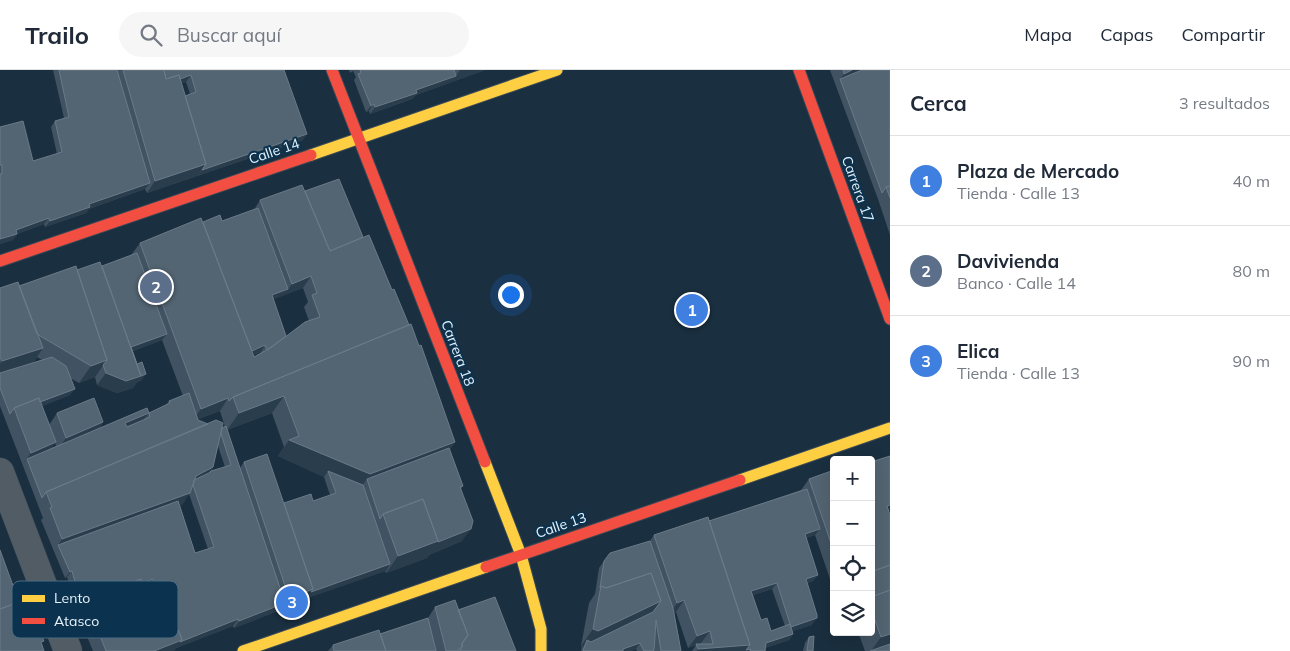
<!DOCTYPE html>
<html lang="es">
<head>
<meta charset="utf-8">
<style>
  body { margin:0; font-family:Mulish,sans-serif; background:#f6f6f7; color:#1f2937 }
  .controls { position:absolute; right:15px; bottom:15px; display:grid; overflow:hidden; border-radius:5px; box-shadow:0 5px 20px #0002 }
  .controls button { width:45px; height:45px; display:grid; place-items:center; padding:0; border:0; border-bottom:1px solid #e0e1e3; background:#fff; color:#1f2937; font:25px sans-serif }
  .you { position:absolute; left:510px; top:224px; width:18px; height:18px; margin:-12px; border:4px solid #fff; border-radius:50%; background:#1a73e8; box-shadow:0 0 0 8px #1a73e833 }
  .badge { display:grid; place-items:center; width:32px; height:32px; border-radius:50%; background:#7c3aed; color:#fff; font-size:16px; font-weight:700 }
  .pin { position:absolute; translate:-50% -50%; border:2px solid #fff; box-shadow:0 1px 5px #0006 }
  .list { margin:0; padding:0; list-style:none }
  h2 { display:flex; justify-content:space-between; align-items:center; height:65px; margin:0; padding:0 20px; font-size:21px }
  h2 small { font-size:16px; font-weight:400; color:#747a83 }
  .list li { display:grid; grid-template-columns:32px 1fr auto; gap:15px; align-items:center; box-sizing:border-box; height:90px; padding:0 20px; border-top:1px solid #e0e1e3 }
  .list b { display:block; font-size:19px; white-space:nowrap }
  .list p { margin:0; font-size:16px; white-space:nowrap; color:#747a83 }
  .list em { font-size:16px; font-style:normal; color:#747a83 }
  .icon { flex:none; width:28px; height:28px; fill:none; stroke:currentColor; stroke-width:2; stroke-linecap:round; stroke-linejoin:round }
  .map { position:relative; flex:none; width:890px; height:581px; overflow:hidden }
  header { display:flex; align-items:center; gap:30px; box-sizing:border-box; height:70px; padding:0 25px; background:#fff; border-bottom:1px solid #e0e1e3 }
  header strong { font-size:24px }
  nav { display:flex; gap:28px; margin-inline-start:auto; font-size:18px }
  .search { width:350px; height:45px; background:#f6f6f7; display:flex; align-items:center; gap:12px; box-sizing:border-box; padding:0 18px; border-radius:28px; color:#747a83; font-size:19px }
  main { display:flex }
  aside { flex:1; background:#fff }
  .map>svg:first-child { display:block }
</style>
</head>
<body>
<header>
<strong>Trailo</strong>
<div class="search"><svg class="icon" aria-label="search" viewBox="0 0 24 24"><circle cx="10" cy="10" r="6"/><path d="M15 15l6 6"/></svg>Buscar aquí</div>
<nav><a>Mapa</a><a>Capas</a><a>Compartir</a></nav>
</header>
<main>
<div class="map">
<svg width="890" height="581" viewBox="0 0 890 581">
  <rect width="100%" height="100%" fill="#1a2f3f"/>
  <g fill="none" stroke-linecap="round" stroke-linejoin="round">
    <g stroke="#3a4956" stroke-width="29">
      <path id="street" d="M0 402 68 581"/>
    </g>
    <g stroke="#3a4956" stroke-width="13">
      <path id="slow" d="M311 85 557 0
        M485 392 521 485 541 559V581
        M740 410 890 358
        M243 581 486 497"/>
    </g>
    <g stroke="#3a4956" stroke-width="13">
      <path id="jam" d="M332 0 485 392
        M799 0 890 249
        M0 191 311 85
        M486 497 740 410"/>
    </g>
    <use href="#street" stroke="#525c64" stroke-width="28"/>
    <use href="#slow" stroke="#ffcf43" stroke-width="11"/>
    <use href="#jam" stroke="#f24e42" stroke-width="11"/>
  </g>
  <path fill="#415362" fill-rule="evenodd" d="M53 0H284L303 70 147 123 145 119 89 139 86 143 45 157 44 154 17 164 13 170 0 174V58L33 91 57 84 51 57 55 51 64 48ZM186 12 190 24 185 26 181 13Z
    M349 0H485L416 25 412 29 370 44 369 41 366 42 354 10 356 7 353 1 350 3Z
    M830 0H890V165L878 129Z
    M305 121 363 167 455 372 450 379 463 416 461 419 462 471 429 485 427 488 386 503 385 501 307 528 305 532 280 540 234 558 233 556 176 578 174 581H93L77 542 67 507 65 508 41 450 43 448 0 336V218L19 216 77 200 102 196 131 185 140 173 203 152 222 151 254 140 260 130ZM303 218 308 232 304 237 309 251 286 266 273 229ZM162 270 183 326 169 331 166 335 149 343 99 359 103 352 57 343 49 355 42 336 70 325V308L79 313 95 307 97 315 117 323 133 318 137 312 142 310 133 281ZM261 282V283L254 287 253 285ZM37 287 42 290 33 293ZM220 341 225 357 222 358 208 354 198 350V349ZM272 343 284 377 278 386 324 407 330 425 313 431 284 433 244 392 240 398 227 360ZM144 349V350L127 357ZM55 373 56 376 51 378ZM218 376 225 397 211 401 213 397ZM189 424 208 479 195 483 180 435H182ZM148 516 151 523 147 525 144 517Z
    M890 386V440H888L890 581H865L858 562H871V392Z
    M834 400V508L830 509 815 465 806 468 818 505 813 511 807 513 812 555 793 561V564L789 570 765 578V581H692L696 575 688 578 676 542 674 543 681 581H655L654 574V581H637L636 579 631 581H581L582 577 581 576 589 533 595 524 599 498 604 491 650 471 654 465 709 451 801 420 809 409ZM772 519 785 556 771 561 761 550 753 525Z
    M435 537 458 540 516 581H328L333 575 380 564 428 548Z
    M809 567 813 581H803L805 573Z"/>
  <path fill="#2a3d4d" d="M460 0H485L416 25 412 29 370 44 375 37 416 20 456 6Z
    M852 0H872L840 9 844 4Z
    M191 5 186 12 158 21 162 15Z
    M374 34 369 41 366 42 371 36Z
    M307 64 303 70 197 106 202 100Z
    M206 94 197 106 147 123 155 111Z
    M150 113 145 119 89 139 86 143 45 157 50 151 89 134Z
    M49 148 44 154 17 164 13 170 0 174V169L16 160Z
    M311 206 303 218 283 226 292 214Z
    M288 219 283 226 267 231 272 225Z
    M167 264 162 270 127 284 131 277Z
    M265 275 261 282 242 289 247 283Z
    M43 278 29 299 0 308V294L2 291Z
    M107 290 95 307 79 313 91 296Z
    M106 303 146 304 142 310 137 312 133 318 117 323 97 315Z
    M75 319 70 325 17 346 15 342Z
    M284 326 272 343 227 360 239 343Z
    M228 328 220 341 192 351 201 339Z
    M149 343 144 349 121 359 125 353Z
    M103 352 95 364 58 380 66 368Z
    M289 370 455 372 443 389 367 409 358 421 328 401 324 407 278 386Z
    M56 372 47 384 27 389 22 395 31 383Z
    M213 397 205 410 193 415 196 406Z
    M190 423 182 435 60 479 58 475 54 481 62 469Z
    M890 435V440L883 442 887 436Z
    M471 459 462 471 429 485 427 488 386 503 398 486Z
    M820 459 815 465 800 470 805 464Z
    M390 494 386 501 307 528 305 532 280 540 234 558 239 551 285 533 289 528Z
    M72 501 67 507 65 508 70 502Z
    M818 505 813 511 801 515 806 509Z
    M153 509 148 516 89 538 88 533Z
    M777 513 772 519 747 527 751 521Z
    M684 530 676 542 669 545 677 533Z
    M661 531 649 548 586 578 587 570 583 577 581 576 593 559Z
    M817 548 812 555 787 563 791 557Z
    M238 549 233 556 176 578 174 581H154Z
    M710 561 701 573 697 575 696 574V575L688 578 697 566Z
    M793 564 789 570 761 579 766 573Z
    M890 564V579L871 581 881 567Z
    M640 573 636 579 631 581H621L623 579Z
    M750 575 751 579 749 581H697L698 579Z"/>
  <path fill="#536472" stroke="#6a7a88" d="M59 0H117L150 113 89 134 90 137 50 151 49 148 16 160 17 164 0 169V104H2V95H0V57L23 51 33 91 62 82 55 51 69 47Z
    M123 0H164L166 9 179 5 206 94 155 111Z
    M164 0H284L307 64 202 100 206 94 185 26 196 22 191 5 180 9 179 5 166 9Z
    M360 0H454L456 6 416 20 417 23 375 37 374 34 371 36 358 4 361 3Z
    M843 0H852L844 4Z
    M862 0H890V116L886 117 882 123 840 9Z
    M339 109 363 167 330 181 305 121Z
    M302 115 330 181 369 165 392 220 394 219 409 255 233 327 229 331 228 328 201 339 140 173 201 148 254 287 272 277 305 252 320 247 312 225 317 223 311 206 292 214 260 130Z
    M890 116V128L886 117Z
    M258 138 288 219 272 225 286 266 267 280 265 275 252 281 203 152 220 145 222 151Z
    M137 183 167 264 131 277 137 294 142 292 146 304 141 306 102 196Z
    M100 192 141 306 126 311 106 303 103 295 107 290 77 200Z
    M76 196 107 290 91 296 37 264 19 216Z
    M18 212 43 278 2 291 0 287V218Z
    M411 254 419 276 421 275 455 372 370 404 289 370 299 366 284 326 239 343 233 327Z
    M52 287 66 296 75 319 40 332 39 328 14 338 10 344 0 318V303Z
    M189 323 198 350 208 354 46 422 42 428 27 389 147 338 149 343 125 353 127 357 150 347 149 343 170 333 169 331Z
    M39 328 56 372 31 383 14 338Z
    M94 328 103 352 66 368 57 343Z
    M216 350 223 353 213 397 196 406 190 423 62 469 50 438 52 437 46 422Z
    M226 356 285 533 239 551 238 549 180 572 182 570 163 519 157 521 153 509 143 513 141 509 86 530 82 536 72 501 70 502 58 475 178 431 195 483 214 477 193 415 194 410 209 403 211 401 231 395 221 364 222 358Z
    M449 378 463 416 460 417 473 451 471 459 438 472V471L423 429 383 444 380 449 367 409Z
    M267 384 313 519 289 528 244 392Z
    M890 386V435L887 436 890 445V495L871 502V392Z
    M834 400V482L809 409Z
    M328 401 363 415 390 494 311 522 313 519 284 433 311 424 313 431 336 423Z
    M807 419 820 459 805 464 818 505 806 509 817 545V548L791 557 777 513 751 521 761 550 767 548 771 561 790 554 793 564 766 573 765 581H750L751 579 746 580 750 575 709 451Z
    M423 429 438 471 398 486 383 444Z
    M708 447 750 575 698 579 696 574H713L710 561 697 566 684 530 677 533 654 465Z
    M650 471 673 538 681 581H661L656 550 654 581H644L640 573 623 579V581H583L587 570 591 572 653 542 661 531 651 503 606 518 601 516 600 518 604 491 610 483Z
    M0 480 19 532 0 539Z
    M890 495V520L874 526 871 519V502Z
    M651 503 661 531 598 561 593 559 601 516 606 518Z
    M141 509 147 525 163 519 182 570 154 581H106L86 530Z
    M890 520V564L881 567 871 539V527Z
    M495 527 516 581H460L462 577V574L468 565 458 540Z
    M25 530 34 555 37 554 42 567 44 571 41 572 44 581H0V539Z
    M455 530 468 565 462 573V577L459 579V581H446L435 537Z
    M428 548 436 581H386L380 564Z
    M379 560 386 581H334L333 575Z
    M814 566 813 581H807L809 567Z
    M890 574V581H870Z"/>
  <g text-anchor="middle" dominant-baseline="central" stroke-width="4" stroke-linejoin="round" paint-order="stroke">
    <g font-size="14" fill="#e8f2fb" stroke="#0b324e">
      <text transform="translate(274 81) rotate(-19)">Calle 14</text>
      <text transform="translate(858 119) rotate(70)">Carrera 17</text>
      <text transform="translate(458 283) rotate(69)">Carrera 18</text>
      <text transform="translate(561 455) rotate(-19)">Calle 13</text>
    </g>
  </g>
  <rect x="12" y="511" width="166" height="57" rx="8" fill="#0b324e" stroke="#4d6c82" stroke-width="1"/>
  <rect x="22" y="525" width="23" height="7" fill="#ffcf43"/>
  <rect x="22" y="548" width="23" height="6" fill="#f24e42"/>
  <g font-size="14" fill="#e8f2fb">
    <text x="54" y="533">Lento</text>
    <text x="54" y="556">Atasco</text>
  </g>
</svg>
<div class="controls">
<button>+</button>
<button>−</button>
<button><svg class="icon" aria-label="locate" viewBox="0 0 24 24"><circle cx="12" cy="12" r="6"/><path d="M12 2v4M12 18v4M2 12h4M18 12h4"/></svg></button>
<button><svg class="icon" aria-label="layers" viewBox="0 0 24 24"><path d="M12 4l9 5-9 5-9-5zM3 14l9 5 9-5"/></svg></button>
</div>
<div class="you"></div>
<div class="pin badge" style="left:692px;top:240px;background:#3f7fe0">1</div>
<div class="pin badge" style="left:156px;top:217px;background:#5c6f8a">2</div>
<div class="pin badge" style="left:292px;top:532px;background:#3f7fe0">3</div>
</div>
<aside>
<h2>Cerca<small>3 resultados</small></h2>
<ul class="list">
<li><span class="badge" style="background:#3f7fe0">1</span><div><b>Plaza de Mercado</b><p>Tienda · Calle 13</p></div><em>40 m</em></li>
<li><span class="badge" style="background:#5c6f8a">2</span><div><b>Davivienda</b><p>Banco · Calle 14</p></div><em>80 m</em></li>
<li><span class="badge" style="background:#3f7fe0">3</span><div><b>Elica</b><p>Tienda · Calle 13</p></div><em>90 m</em></li>
</ul>
</aside>
</main>
</body>
</html>
